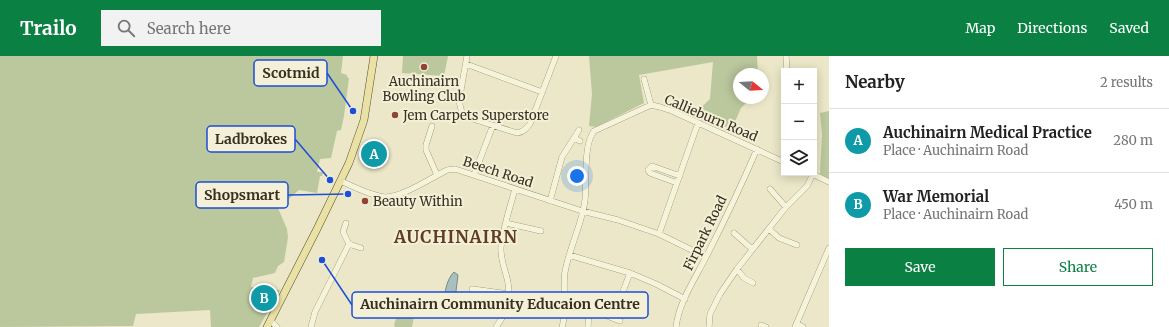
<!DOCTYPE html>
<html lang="en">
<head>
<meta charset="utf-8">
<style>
  body { margin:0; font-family:Merriweather,serif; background:#f2f2f2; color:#222 }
  .controls { position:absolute; right:12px; top:12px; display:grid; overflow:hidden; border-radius:0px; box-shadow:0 2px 10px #0003 }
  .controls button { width:36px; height:36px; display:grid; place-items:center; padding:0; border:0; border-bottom:1px solid #e0e0e0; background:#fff; color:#222; font:20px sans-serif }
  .compass { position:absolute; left:733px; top:12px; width:36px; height:36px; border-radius:50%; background:#fff; box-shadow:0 2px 10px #0003; rotate:108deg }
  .you { position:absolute; left:577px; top:120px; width:14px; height:14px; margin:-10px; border:3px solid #fff; border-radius:50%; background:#1a73e8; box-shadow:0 0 0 6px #1a73e833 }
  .badge { display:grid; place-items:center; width:26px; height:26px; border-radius:50%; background:#0b8043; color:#fff; font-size:13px; font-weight:700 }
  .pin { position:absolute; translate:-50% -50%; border:2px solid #fff; box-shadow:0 1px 4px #0006 }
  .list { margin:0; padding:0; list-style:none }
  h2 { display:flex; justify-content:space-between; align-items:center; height:52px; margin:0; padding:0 16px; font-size:17px }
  h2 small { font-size:13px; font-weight:400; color:#767676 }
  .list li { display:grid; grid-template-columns:26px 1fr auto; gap:12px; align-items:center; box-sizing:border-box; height:64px; padding:0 16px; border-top:1px solid #e0e0e0 }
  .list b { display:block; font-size:15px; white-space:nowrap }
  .list p { margin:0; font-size:13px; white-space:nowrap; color:#767676 }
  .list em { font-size:13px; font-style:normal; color:#767676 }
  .actions { display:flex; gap:8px; padding:12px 16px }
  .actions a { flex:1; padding:9px 0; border:1px solid #0b8043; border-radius:0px; text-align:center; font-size:14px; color:#0b8043 }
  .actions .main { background:#0b8043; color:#fff }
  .icon { flex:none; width:22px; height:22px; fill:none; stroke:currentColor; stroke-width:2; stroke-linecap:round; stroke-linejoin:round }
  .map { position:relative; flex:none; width:829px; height:271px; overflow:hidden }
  header { display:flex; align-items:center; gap:24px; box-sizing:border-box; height:56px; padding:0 20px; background:#0b8043; color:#fff }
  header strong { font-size:19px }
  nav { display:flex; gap:22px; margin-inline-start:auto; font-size:14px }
  .search { width:280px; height:36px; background:#f2f2f2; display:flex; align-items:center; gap:10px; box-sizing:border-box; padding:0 14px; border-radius:0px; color:#767676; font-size:15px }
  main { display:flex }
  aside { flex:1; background:#fff }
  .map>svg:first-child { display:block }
</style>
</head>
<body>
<header>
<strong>Trailo</strong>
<div class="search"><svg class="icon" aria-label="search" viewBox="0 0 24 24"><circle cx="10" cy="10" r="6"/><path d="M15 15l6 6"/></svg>Search here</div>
<nav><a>Map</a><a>Directions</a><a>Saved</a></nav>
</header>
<main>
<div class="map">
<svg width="829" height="271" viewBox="0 0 829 271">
  <rect width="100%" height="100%" fill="#ebe7c8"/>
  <path fill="#bbc89d" d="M0 0H343L341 17 347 19V21L349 22 344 60 341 74 337 75 331 102 320 103 317 116H323L322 120H320L317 137 299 134 278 152 287 173 288 181 284 206 278 210 275 217 253 222 251 231 280 234 259 271H211L210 254 136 258 133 270 0 271Z
    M403 0H448L444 20 402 17Z
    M589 0H757L758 18H739V42H751L741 52 730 77 692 60 710 43 713 6 639 19 644 47 596 71 589 70 592 38Z
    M829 55V123L820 118 822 78 820 57Z
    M398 256 414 260 412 271H395L394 269Z"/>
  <path fill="#a9bfbd" stroke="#708d8b" d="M454 216 458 219 455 243 449 247 445 246C444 236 447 223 454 216Z"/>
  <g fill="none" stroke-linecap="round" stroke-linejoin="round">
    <g stroke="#857a5f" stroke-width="6">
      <path id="minor" d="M467 0 459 45 462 57 470 62 517 77C523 76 526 73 530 68L556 0
        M786 0 787 15
        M466 8 542 36
        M644 23 651 49
        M432 70 426 89V94L437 119
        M574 82 580 85
        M811 117 829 126
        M474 119 493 69
        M341 125C354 131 369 139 384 141 401 142 431 122 447 114L455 113 582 155 618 164 659 178 706 201
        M677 127 650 117 648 114 652 110 680 120
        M770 133 786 151
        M550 145 562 101 579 74
        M346 167 343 176 349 188
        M506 167 541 175
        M769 173 779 182 797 189
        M734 177 752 193
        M659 178 698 67
        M569 199 630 217 656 228 685 243
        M737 213 744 222 753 227
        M472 233 509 238
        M622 238 630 217
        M565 243 577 244 589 250 588 271
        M589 253 620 265
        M271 265 277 271
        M797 268 803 271
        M761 269 766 271
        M311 271 315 256 349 188 361 192
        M496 271C506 258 511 243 508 227 506 215 500 204 501 191 503 171 510 152 515 133
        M562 271C568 253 562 234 565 216 569 192 582 169 585 144 587 126 583 89 594 75L651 49 660 51 672 55 784 106
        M676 271C679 246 695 223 706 201 724 166 741 130 757 93
        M709 271 710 258 720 238 737 213 786 151 807 130 813 118
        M795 271 829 192"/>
    </g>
    <g stroke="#534832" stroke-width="8">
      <path id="major" d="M267 271 317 173 349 107 364 64 374 0"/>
    </g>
    <use href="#minor" stroke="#f6f3db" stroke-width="5.5"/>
    <use href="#major" stroke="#eae1a4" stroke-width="7"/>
  </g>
  <g fill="#8f4434" stroke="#f3f0d7" stroke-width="1.5">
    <circle cx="424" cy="11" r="4"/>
    <circle cx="395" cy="59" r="4"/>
    <circle cx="365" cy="145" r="4"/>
  </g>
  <g text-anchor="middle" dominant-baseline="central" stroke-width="4" stroke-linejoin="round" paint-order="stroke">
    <g font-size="13" fill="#373021" stroke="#f3f0d7" text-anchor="start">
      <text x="424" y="25" text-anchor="middle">Auchinairn<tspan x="424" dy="15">Bowling Club</tspan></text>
      <text x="403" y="59">Jem Carpets Superstore</text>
      <text x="373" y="145">Beauty Within</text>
    </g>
    <g font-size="13" fill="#373021" stroke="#f3f0d7">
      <text transform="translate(711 62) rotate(23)">Callieburn Road</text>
      <text transform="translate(498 116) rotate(18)">Beech Road</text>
      <text transform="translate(705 177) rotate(-64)">Firpark Road</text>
    </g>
    <g font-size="17" font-weight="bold" letter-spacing="1" fill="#603c24" stroke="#f3f0d7">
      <text x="456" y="181">AUCHINAIRN</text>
    </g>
  </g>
  <path fill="none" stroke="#1d4ed8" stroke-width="1.5" d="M353 55L327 17M330 124L295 83M348 138L288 139M322 204L352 249"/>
  <g fill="#1d4ed8" stroke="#f3f0d7" stroke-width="1.5">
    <circle cx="353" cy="55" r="4"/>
    <circle cx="330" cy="124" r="4"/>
    <circle cx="348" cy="138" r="4"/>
    <circle cx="322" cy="204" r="4"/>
  </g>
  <g fill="#f3f0d7" stroke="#1d4ed8" stroke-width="1.5">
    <rect x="254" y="4" width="73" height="26" rx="4"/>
    <rect x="207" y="70" width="88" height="26" rx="4"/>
    <rect x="196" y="126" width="92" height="26" rx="4"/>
    <rect x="352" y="236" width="296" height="26" rx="4"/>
  </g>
  <g font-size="14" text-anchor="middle" font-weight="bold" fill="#373021">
    <text x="291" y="22">Scotmid</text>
    <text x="251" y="88">Ladbrokes</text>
    <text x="242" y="144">Shopsmart</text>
    <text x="500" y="253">Auchinairn Community Educaion Centre</text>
  </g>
</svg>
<div class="controls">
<button>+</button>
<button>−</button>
<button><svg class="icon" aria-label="layers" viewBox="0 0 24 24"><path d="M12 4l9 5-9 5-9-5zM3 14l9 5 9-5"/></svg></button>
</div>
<svg class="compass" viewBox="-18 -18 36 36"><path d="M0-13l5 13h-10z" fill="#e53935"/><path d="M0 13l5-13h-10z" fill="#767676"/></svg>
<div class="you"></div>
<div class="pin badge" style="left:374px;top:98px;background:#0f9aa8">A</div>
<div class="pin badge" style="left:264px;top:242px;background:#0f9aa8">B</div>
</div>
<aside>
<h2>Nearby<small>2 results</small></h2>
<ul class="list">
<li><span class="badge" style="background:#0f9aa8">A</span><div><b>Auchinairn Medical Practice</b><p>Place · Auchinairn Road</p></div><em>280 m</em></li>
<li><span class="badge" style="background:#0f9aa8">B</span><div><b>War Memorial</b><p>Place · Auchinairn Road</p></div><em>450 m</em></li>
</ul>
<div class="actions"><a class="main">Save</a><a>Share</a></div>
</aside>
</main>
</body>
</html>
